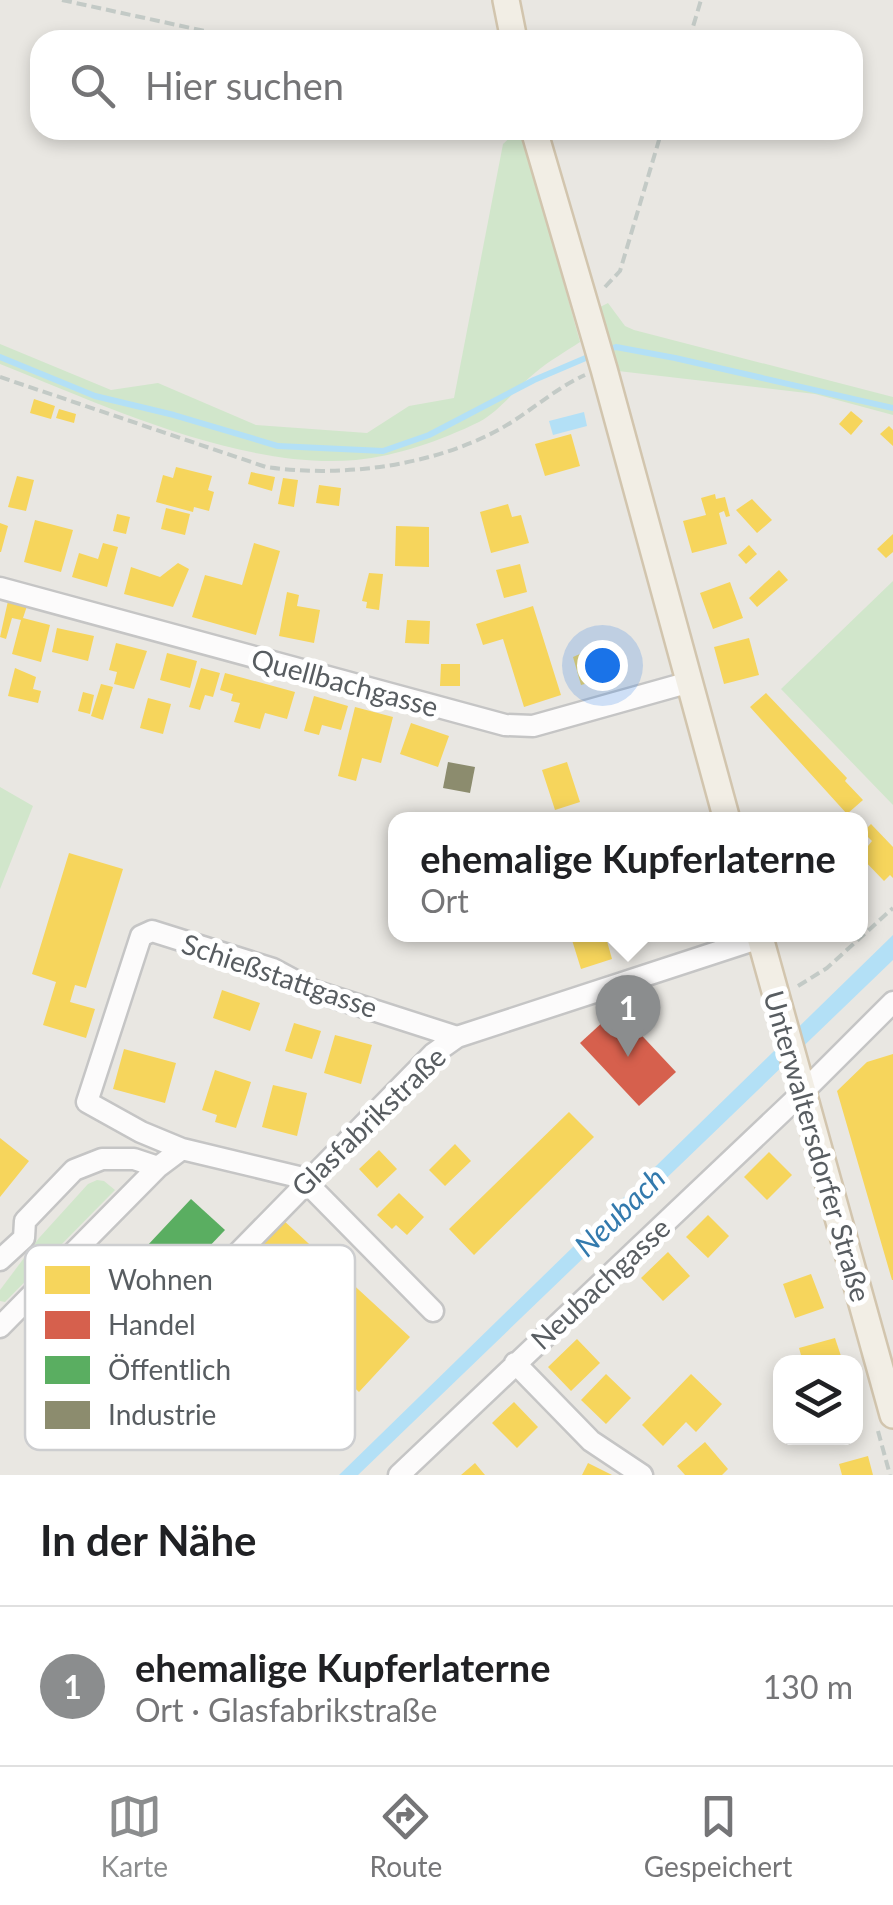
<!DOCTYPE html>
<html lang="de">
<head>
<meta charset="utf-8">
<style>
  body { margin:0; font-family:Lato,sans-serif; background:#f2f2f2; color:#202124 }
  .controls { position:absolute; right:30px; bottom:30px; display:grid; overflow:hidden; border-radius:20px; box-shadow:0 5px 15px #0003 }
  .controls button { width:90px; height:90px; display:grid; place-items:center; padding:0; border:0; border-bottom:2px solid #e0e0e0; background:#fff; color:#202124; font:50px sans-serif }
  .you { position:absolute; left:602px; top:665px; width:35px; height:35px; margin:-25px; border:8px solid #fff; border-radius:50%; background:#1a73e8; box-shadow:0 0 0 15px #1a73e833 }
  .badge { display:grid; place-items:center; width:65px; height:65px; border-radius:50%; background:#8b8d8e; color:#fff; font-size:32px; font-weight:700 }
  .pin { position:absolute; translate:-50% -82px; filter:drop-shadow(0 2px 5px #0008) }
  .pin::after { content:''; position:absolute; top:52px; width:35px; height:30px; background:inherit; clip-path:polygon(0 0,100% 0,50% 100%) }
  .popup { position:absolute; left:388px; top:812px; width:480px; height:130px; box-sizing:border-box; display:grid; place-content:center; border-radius:20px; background:#fff; filter:drop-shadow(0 2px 8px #0005); font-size:32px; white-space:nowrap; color:#757577 }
  .popup b { font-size:38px; color:#202124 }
  .popup::after { content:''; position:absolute; left:50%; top:100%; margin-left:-20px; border:20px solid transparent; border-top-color:#fff }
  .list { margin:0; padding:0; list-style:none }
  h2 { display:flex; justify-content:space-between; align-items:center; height:130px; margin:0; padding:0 40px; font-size:42px }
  h2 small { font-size:32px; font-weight:400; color:#757577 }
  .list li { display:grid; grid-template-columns:65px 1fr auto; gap:30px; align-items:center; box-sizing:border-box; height:160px; padding:0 40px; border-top:2px solid #e0e0e0 }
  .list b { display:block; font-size:38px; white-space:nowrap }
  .list p { margin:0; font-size:32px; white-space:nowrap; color:#757577 }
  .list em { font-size:32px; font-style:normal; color:#757577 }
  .icon { flex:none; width:55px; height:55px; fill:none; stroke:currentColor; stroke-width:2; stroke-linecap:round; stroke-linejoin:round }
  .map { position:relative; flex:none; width:893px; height:1475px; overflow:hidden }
  .search { position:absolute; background:#fff; box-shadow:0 5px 15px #0003; left:30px; right:30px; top:30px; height:110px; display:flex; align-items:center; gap:25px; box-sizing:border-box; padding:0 35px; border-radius:30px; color:#757577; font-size:38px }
  .sheet { height:290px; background:#fff }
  nav { display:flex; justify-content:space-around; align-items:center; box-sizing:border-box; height:140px; border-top:2px solid #e0e0e0; background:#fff; font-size:28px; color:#757577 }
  nav a { display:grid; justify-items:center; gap:5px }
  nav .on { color:#8b8d8e }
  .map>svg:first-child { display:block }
</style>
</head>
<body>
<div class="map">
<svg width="893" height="1475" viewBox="0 0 893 1475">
  <rect width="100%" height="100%" fill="#e9e7e2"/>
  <path fill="#d1e6cb" d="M518 130H521L580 342C565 352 549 361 536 372 517 387 500 411 479 422 442 440 397 456 356 460 242 470 105 406 0 364V344L111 390 158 383 256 425 367 433 409 406 454 398 503 144Z
    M608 303 625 326 634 330 893 397V415L815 394 618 371 598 308Z
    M893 581V805L781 689Z
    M0 787 33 806 0 889Z
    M97 1180 104 1181 115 1190 5 1302 0 1301V1290L39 1238 88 1184Z"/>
  <path fill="#b3e0f6" d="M584 412 587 426 553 435 549 421Z
    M893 935V960L358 1475H339Z"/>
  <path fill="#f6d55c" d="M34 399 55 406 51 419 30 413Z
    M59 409 76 414 74 423 56 418Z
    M851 411 863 421 851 435 839 424Z
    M889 426 893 430V446L880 434Z
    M571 434 580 466 545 476 535 444Z
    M176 467 212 476 208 490 214 492 209 511 194 507 193 512 156 502 163 475 173 478Z
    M251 472 275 477 272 491 248 484Z
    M17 476 34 480 26 511 8 507Z
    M283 478 298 480 294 507 278 504Z
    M319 485 341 488 339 506 316 503Z
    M715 494 716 499 725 497 730 516 726 517 724 511 719 513 727 544 692 553 683 521 706 515 701 498Z
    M752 499 772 520 757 533 736 510Z
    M508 504 512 517 521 515 529 543 491 553 480 512Z
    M166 508 190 514 185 535 161 529Z
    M117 514 130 517 126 534 113 531Z
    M35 520 73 530 61 572 24 562Z
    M0 523 8 526 1 552H0Z
    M396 526 429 527V567L395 566Z
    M893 534V552L886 558 877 549Z
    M103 543 118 547 107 587 72 577 79 553 98 559Z
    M254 543 280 551 256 635 192 617 205 575 242 585Z
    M749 545 757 554 746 564 738 555Z
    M178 563 189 569 173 607 124 594 131 567 160 577Z
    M520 564 527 592 504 598 496 570Z
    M779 570 788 580 757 607 749 598Z
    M369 573 383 574 379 610 366 608 367 602 362 601Z
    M730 582 743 618 713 629 700 593Z
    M287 592 299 595 297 606 320 610 314 643 279 636Z
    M8 601 27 606 23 618 50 625 41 662 12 654 21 620 12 618 6 639 0 637Z
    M533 606 561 695 524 707 503 639 483 645 476 624Z
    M407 620 430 621 429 644 405 643Z
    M57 628 94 636 88 661 52 652Z
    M749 638 759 675 724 684 714 647Z
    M116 643 147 651 134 689 114 684 117 672 109 670Z
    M600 645 602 649 615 646 623 675 594 687 592 682 581 685 573 657Z
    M167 653 197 661 190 688 160 680Z
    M441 664H460V686H440Z
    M15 668 36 677 33 689 41 691 38 703 8 696Z
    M201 668 220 673 213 697 205 695 200 710 189 707Z
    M225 673 295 692 287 719 265 713 260 729 234 722 240 703 231 701 233 694 220 690Z
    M101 684 113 687 103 720 91 716Z
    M83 692 94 695 90 714 78 711Z
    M766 693 847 778 845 781 863 800 847 814 750 707Z
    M314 696 348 706 341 730 322 725 319 735 304 731Z
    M148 698 171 704 163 734 140 728Z
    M355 707 393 717 381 763 362 758 356 781 338 776Z
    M411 723 449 736 438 767 400 754Z
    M567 762 580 802 555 810 542 770Z
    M871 824 893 847V878L890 875 884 881 860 856 872 841 863 832Z
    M69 853 123 869 86 988 75 985 70 1002 95 1009 86 1038 43 1025 56 982 32 974Z
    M589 934H605L612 959 581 969 572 940Z
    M222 990 260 1003 250 1031 213 1018Z
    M294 1023 321 1031 312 1059 285 1051Z
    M335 1035 372 1045 361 1084 324 1073Z
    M124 1049 176 1063 165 1103 113 1089Z
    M893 1054V1280H892L837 1091 867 1062Z
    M215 1070 251 1082 236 1128 215 1122 217 1115 202 1110Z
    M273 1085 307 1093 297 1136 262 1127Z
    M569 1112 594 1137 474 1255 449 1229Z
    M0 1138 29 1161 0 1197Z
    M455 1144 471 1161 445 1186 429 1170Z
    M379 1150 397 1169 377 1188 359 1169Z
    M769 1152 792 1175 767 1200 744 1177Z
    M399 1193 424 1217 407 1235 396 1225 392 1229 377 1215Z
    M708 1215 729 1236 708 1258 686 1237Z
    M282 1219 410 1337 359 1392 291 1329 304 1315 243 1260Z
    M108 1246 119 1256 38 1340 27 1330Z
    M668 1252 690 1276 663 1301 641 1278Z
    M811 1274 824 1308 795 1318 783 1284Z
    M122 1278 155 1309 82 1385 49 1354Z
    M835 1338 843 1362H803L799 1348Z
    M577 1339 600 1363 571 1391 548 1367Z
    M606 1374 631 1398 606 1424 581 1400Z
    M691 1374 722 1404 696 1432 686 1422 663 1446 642 1425Z
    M514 1402 538 1427 517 1448 492 1423Z
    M821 1438H846L823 1445Z
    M705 1442 728 1469 722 1475H685L677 1466Z
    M868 1456 873 1475H842L839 1464Z
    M475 1463 485 1475H461Z
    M588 1463 612 1475H582Z"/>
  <path fill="#d6604d" d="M617 1009 676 1072 639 1106 580 1043Z"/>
  <path fill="#5aae61" d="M191 1199 225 1230 164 1294 131 1263Z"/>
  <path fill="#8c8c6e" d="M448 762 475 767 470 793 443 788Z"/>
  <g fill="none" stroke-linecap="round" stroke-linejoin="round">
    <path stroke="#b3e0f6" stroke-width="6" d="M607 350 616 347 675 358 893 408
      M0 357 95 396 174 415 278 446 383 451 429 435 534 380 595 354"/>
    <g stroke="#c5c5c5" stroke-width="25">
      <path id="minor" d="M0 588 505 725 533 726 690 682
        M307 1179 182 1149 141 1132 87 1102 141 936 152 931 273 969 314 991 457 1037
        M305 1181 433 1311
        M0 1260 24 1238 25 1221 74 1170 102 1159H134L158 1167
        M0 1327 158 1167 182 1149
        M515 1363 591 1441 642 1475
        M100 1394 433 1054 457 1037 760 938
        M399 1475 803 1092 893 1002"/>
    </g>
    <g stroke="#d2c5ae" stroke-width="30">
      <path id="major" d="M506 0 514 40
        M534 130 604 369 727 820
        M759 934 893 1415"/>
    </g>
    <path stroke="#c3cac6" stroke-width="4" stroke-dasharray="10 5" stroke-linecap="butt" d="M62 0 246 40
      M689 40 701 0
      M605 287 620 271 662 130
      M0 377 266 467C341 478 433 466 500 429 529 413 554 389 585 375
      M798 986 827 968 893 908
      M878 1431 890 1475"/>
    <use href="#minor" stroke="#fcfbfb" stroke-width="20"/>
    <use href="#major" stroke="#f2eee5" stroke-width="25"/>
  </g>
  <g text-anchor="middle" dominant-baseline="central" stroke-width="10" stroke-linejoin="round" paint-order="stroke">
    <g font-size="28" fill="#585d61" stroke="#fff">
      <text transform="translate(345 682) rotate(15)">Quellbachgasse</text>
      <text transform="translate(280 975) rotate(19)">Schießstattgasse</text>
      <text transform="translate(368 1121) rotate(-44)">Glasfabrikstraße</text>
      <text transform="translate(818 1146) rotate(74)">Unterwaltersdorfer Straße</text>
      <text transform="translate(600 1283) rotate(-43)">Neubachgasse</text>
    </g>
    <g font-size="30" font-style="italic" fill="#337aad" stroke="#fff">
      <text transform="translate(619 1211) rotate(-44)">Neubach</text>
    </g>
  </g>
  <rect x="25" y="1245" width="330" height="205" rx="15" fill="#fff" stroke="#cdced0" stroke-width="2.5"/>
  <rect x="45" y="1266" width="45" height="28" fill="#f6d55c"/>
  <rect x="45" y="1311" width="45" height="28" fill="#d6604d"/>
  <rect x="45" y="1356" width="45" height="28" fill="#5aae61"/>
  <rect x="45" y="1401" width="45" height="28" fill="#8c8c6e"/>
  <g font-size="28" fill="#585d61">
    <text x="108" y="1290">Wohnen</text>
    <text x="108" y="1335">Handel</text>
    <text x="108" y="1380">Öffentlich</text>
    <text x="108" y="1425">Industrie</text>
  </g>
</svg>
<div class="controls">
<button><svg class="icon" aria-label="layers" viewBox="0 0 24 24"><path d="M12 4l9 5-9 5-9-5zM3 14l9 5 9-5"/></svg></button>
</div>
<div class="you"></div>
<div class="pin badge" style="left:628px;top:1057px">1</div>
<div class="popup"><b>ehemalige Kupferlaterne</b>Ort</div>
<div class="search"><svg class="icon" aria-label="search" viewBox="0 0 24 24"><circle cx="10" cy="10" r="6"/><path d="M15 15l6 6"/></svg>Hier suchen</div>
</div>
<section class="sheet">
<h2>In der Nähe<small></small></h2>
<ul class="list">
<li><span class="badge">1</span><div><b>ehemalige Kupferlaterne</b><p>Ort · Glasfabrikstraße</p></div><em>130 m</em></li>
</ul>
</section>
<nav>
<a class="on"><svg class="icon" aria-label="map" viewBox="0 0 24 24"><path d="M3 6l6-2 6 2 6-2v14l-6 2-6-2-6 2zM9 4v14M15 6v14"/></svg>Karte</a>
<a><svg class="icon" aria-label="directions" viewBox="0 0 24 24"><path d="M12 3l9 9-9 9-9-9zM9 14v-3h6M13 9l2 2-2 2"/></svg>Route</a>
<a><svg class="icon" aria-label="saved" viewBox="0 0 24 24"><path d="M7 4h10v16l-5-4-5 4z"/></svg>Gespeichert</a>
</nav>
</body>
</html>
